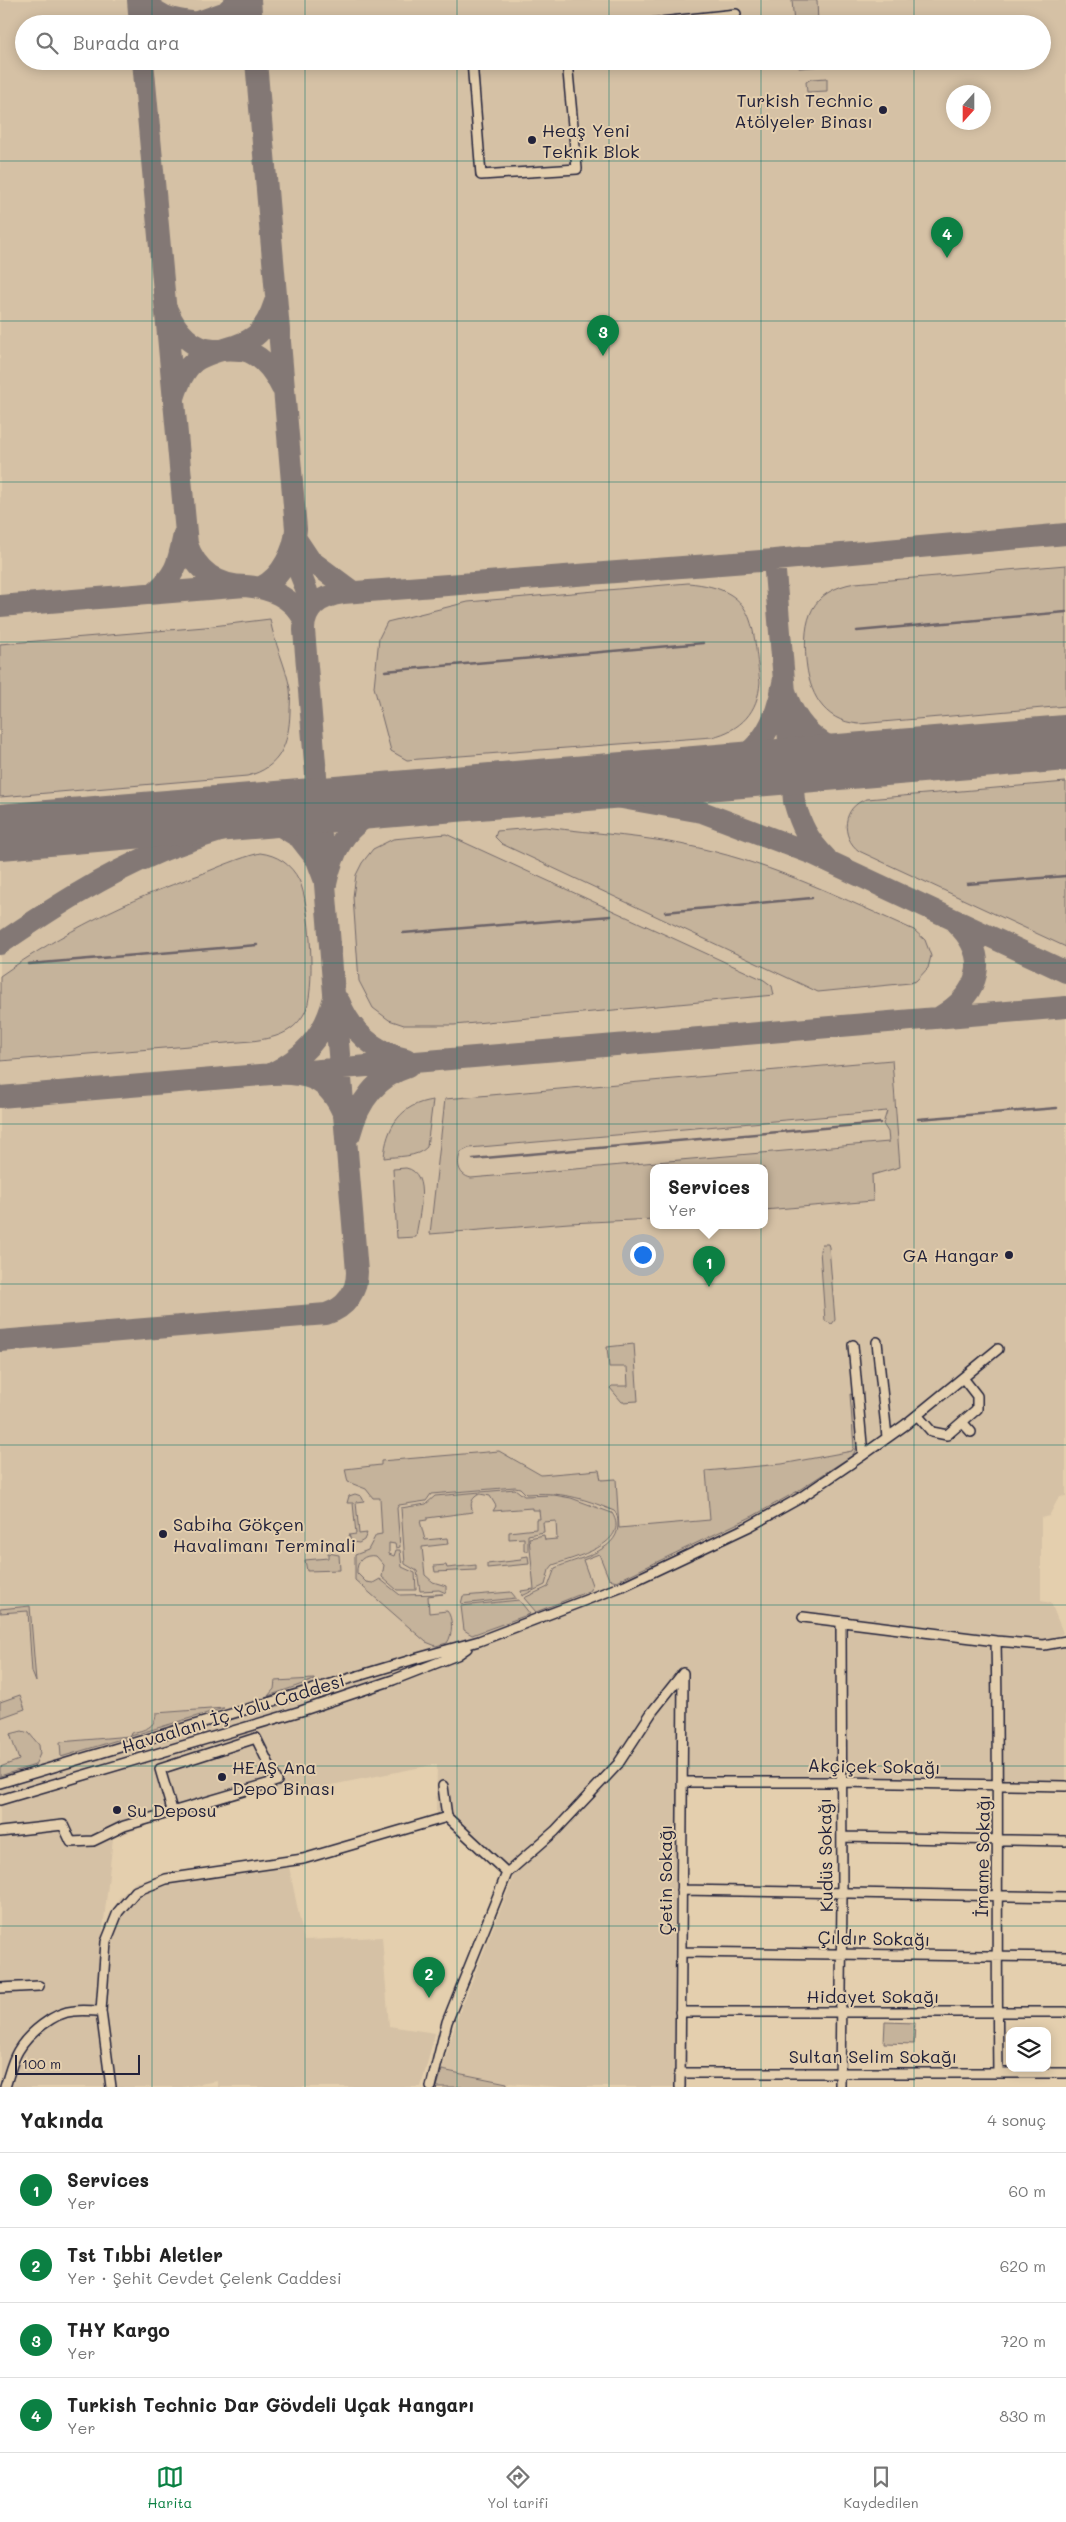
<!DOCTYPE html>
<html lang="tr">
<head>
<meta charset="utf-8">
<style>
  body { margin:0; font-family:Mali,sans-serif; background:#f2f2f2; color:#222 }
  .controls { position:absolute; right:15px; bottom:15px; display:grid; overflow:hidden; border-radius:10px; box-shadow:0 2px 12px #0003 }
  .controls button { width:45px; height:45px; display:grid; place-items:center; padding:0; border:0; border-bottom:1px solid #e0e0e0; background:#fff; color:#222; font:25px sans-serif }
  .compass { position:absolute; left:946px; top:85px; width:45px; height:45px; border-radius:50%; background:#fff; box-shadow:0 2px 12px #0003; rotate:201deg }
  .scale { position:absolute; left:15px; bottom:12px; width:125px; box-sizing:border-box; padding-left:5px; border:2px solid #22223b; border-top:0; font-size:14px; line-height:18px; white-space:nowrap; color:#22223b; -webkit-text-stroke:4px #e4cfae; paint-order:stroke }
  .you { position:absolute; left:642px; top:1254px; width:18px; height:18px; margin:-12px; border:4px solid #fff; border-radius:50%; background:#1a73e8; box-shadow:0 0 0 8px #1a73e833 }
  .badge { display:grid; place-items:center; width:32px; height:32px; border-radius:50%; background:#0b8043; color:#fff; font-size:16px; font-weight:700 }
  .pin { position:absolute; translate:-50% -41px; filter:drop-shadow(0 1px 2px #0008) }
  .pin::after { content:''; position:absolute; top:26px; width:18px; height:15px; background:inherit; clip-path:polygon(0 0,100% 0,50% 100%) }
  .popup { position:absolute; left:650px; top:1164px; width:118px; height:65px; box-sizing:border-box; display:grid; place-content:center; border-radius:10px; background:#fff; filter:drop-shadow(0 1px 4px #0005); font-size:16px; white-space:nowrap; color:#767676 }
  .popup b { font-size:19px; color:#222 }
  .popup::after { content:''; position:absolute; left:50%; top:100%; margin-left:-10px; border:10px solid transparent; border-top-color:#fff }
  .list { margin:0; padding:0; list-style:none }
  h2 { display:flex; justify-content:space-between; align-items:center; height:65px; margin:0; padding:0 20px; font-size:21px }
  h2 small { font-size:16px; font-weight:400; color:#767676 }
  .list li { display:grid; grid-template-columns:32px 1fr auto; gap:15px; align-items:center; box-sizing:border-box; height:75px; padding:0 20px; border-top:1px solid #e0e0e0 }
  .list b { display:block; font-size:19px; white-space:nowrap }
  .list p { margin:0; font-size:16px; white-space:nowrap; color:#767676 }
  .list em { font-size:16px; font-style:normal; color:#767676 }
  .icon { flex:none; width:28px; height:28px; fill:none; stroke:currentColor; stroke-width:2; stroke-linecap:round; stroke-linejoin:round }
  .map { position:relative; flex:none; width:1066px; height:2087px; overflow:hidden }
  .search { position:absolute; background:#fff; box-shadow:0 2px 12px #0003; left:15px; right:15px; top:15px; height:55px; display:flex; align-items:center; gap:12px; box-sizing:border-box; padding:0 18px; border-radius:28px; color:#767676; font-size:19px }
  .sheet { height:365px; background:#fff }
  nav { display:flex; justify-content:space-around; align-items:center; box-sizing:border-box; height:70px; border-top:1px solid #e0e0e0; background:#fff; font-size:14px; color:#767676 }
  nav a { display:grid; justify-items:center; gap:2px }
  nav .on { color:#0b8043 }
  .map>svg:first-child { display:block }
</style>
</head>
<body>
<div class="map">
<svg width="1066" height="2087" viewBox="0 0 1066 2087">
  <rect width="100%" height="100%" fill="#e4cfae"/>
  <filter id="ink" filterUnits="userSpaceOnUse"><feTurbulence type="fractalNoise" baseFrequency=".02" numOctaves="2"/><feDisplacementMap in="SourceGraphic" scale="10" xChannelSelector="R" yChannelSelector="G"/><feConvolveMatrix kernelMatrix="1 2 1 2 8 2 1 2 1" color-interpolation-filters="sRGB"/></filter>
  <g filter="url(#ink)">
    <path fill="#d5c1a5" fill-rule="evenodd" d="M0 0H1066V1496L1059 1497 1049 1516 1041 1518V1601L1051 1603 1063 1633 1056 1638 1066 1649V1788L685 1785 687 2087H561L507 2083 442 2070 456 2021 513 1878 436 1811 437 1764 296 1792 295 1788 204 1805 113 1838 101 1948 118 1899 136 1882 287 1857 304 1940 382 1937 389 2026 435 2033 421 2087H218V2081L182 2087H0ZM24 24H1042V61H24ZM954 92H984V122H954ZM654 1168H764V1226H654Z"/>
    <path fill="#c5b39b" stroke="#746a6b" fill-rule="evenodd" d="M792 0H817L818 24H794Z
      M798 61H883L799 68Z
      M827 78V91L807 92 806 82 811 79Z
      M1066 565V706L859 724C822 721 809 692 806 660 803 619 810 591 855 583Z
      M688 583C758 589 752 625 760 682 758 712 741 730 712 737L407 760 391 751 374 687 379 638 387 622 468 602Z
      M270 619C274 643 286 666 290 689 291 697 290 705 290 712 289 744 280 768 247 776L0 797V644L205 627Z
      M1066 782V947L859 851C840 837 842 806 867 799Z
      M545 827C597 834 648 836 699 848 775 865 844 899 914 930L925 940 931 956 928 968 916 981 910 983 818 992 502 844 495 837 497 831Z
      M446 834 764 980 772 986 774 995 454 1025H404L389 1020 373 1008 359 981 353 897 356 875 362 863 373 849 393 839Z
      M260 853C277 855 291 864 299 880 310 901 317 994 304 1014 292 1034 274 1038 252 1041L0 1061V976C63 932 127 900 199 875 219 867 239 858 260 853Z
      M892 1060 900 1167 872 1175 873 1201 764 1210V1168H654V1219L569 1223 430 1234 445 1099ZM887 1111 883 1124 888 1132 889 1142 471 1178C458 1175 456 1163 461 1152L469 1148Z
      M433 1100 427 1147C417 1158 397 1156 384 1158 386 1127 401 1104 433 1100Z
      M406 1168C432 1173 418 1218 416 1237L397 1238 393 1169Z
      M822 1244H828L829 1247 835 1320 832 1324 825 1321 820 1250Z
      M634 1344 638 1401 622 1402 610 1388 612 1386H628L627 1367H609L607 1347Z
      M850 1394 853 1395 857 1447 853 1455 796 1492 753 1516 617 1581 609 1579 599 1554 583 1560 592 1585 591 1590 536 1612 524 1598 548 1587 555 1568C575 1559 617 1552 618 1526 618 1520 618 1515 614 1511 581 1497 561 1492 526 1494L520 1488 515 1487 431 1494 426 1501 399 1505 397 1508 400 1547 396 1548 395 1544 389 1543V1554L394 1556 396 1550H400L402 1567 415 1573 416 1590H397L382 1577 384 1565 376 1556C364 1554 356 1561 357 1573L366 1582 373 1583 380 1579 400 1595 443 1594 428 1596 429 1613 447 1611C453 1617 453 1635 447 1643L436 1646 426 1642 355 1580V1555L368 1550 376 1535 382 1534 380 1498H373L366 1489 348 1482 345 1469 381 1465V1461L499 1451 541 1475 599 1470 601 1480 616 1479 619 1528 710 1520 706 1471 782 1464 852 1451 854 1447Z
      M515 1489 524 1496 554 1495 571 1498 612 1513C632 1544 572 1558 553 1565L549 1570 545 1585 522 1596 521 1591 534 1589 529 1538 544 1535 545 1540 557 1539 556 1521 543 1522 544 1532 528 1535V1551H524V1538L509 1539V1532L536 1529V1519H540L539 1510H532V1508L493 1511 496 1506 490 1496 480 1494C472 1497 469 1504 473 1512L427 1518V1520L420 1521 425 1540 447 1538 448 1544 422 1547 425 1575 433 1582 446 1586V1593L439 1590 420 1591 417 1571 405 1564 401 1508 426 1504 435 1496Z
      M355 1494 361 1496 364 1501 356 1502 359 1534 367 1533 364 1540 359 1543 352 1542 349 1535 356 1534 353 1503H347L349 1496Z
      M328 1553 339 1555 340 1570 307 1571 305 1560 328 1558Z
      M528 1556 529 1564 487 1568V1564L521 1560 522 1557Z
      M446 1565 447 1568 476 1565V1570L435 1572 434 1566Z
      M511 1592 516 1598 461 1604 463 1596Z
      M519 1600 530 1614 472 1635 464 1630 461 1606Z
      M30 1606 36 1682 32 1672 28 1611 0 1613V1609Z
      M314 1679V1680L268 1696 274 1689 275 1681Z
      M20 1695 25 1709 0 1718V1702Z
      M224 1708 61 1757 60 1742 130 1736 131 1733C144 1730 156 1728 156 1713Z
      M22 1731 29 1733 39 1745 40 1754 35 1765 0 1776V1767L19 1760 10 1734Z
      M885 2022 915 2023 914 2044 884 2043Z
      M442 2070 507 2083V2087H437Z"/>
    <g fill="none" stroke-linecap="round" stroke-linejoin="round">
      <path stroke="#6c6367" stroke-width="2.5" d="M857 631 1066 612
        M385 671 703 643
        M967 884 1066 876
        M665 912 812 898
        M403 933 611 916
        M29 964 257 945
        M918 1119 1057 1108
        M473 1159 880 1123"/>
      <path stroke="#837874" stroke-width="22" d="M138 0 140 24
        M145 0C160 23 192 22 215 24
        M250 0 252 24
        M198 22 226 12 238 0
        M143 61 187 544C196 571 218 586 246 586 251 586 257 588 261 587 282 578 295 549 296 529L256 61
        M167 310C176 330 191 349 214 350 226 350 238 348 249 352 265 359 275 373 282 388
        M174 398C178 385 183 371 194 362 201 356 209 354 218 351 252 342 264 336 275 302
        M296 539 310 560 353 592
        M296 540 299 571 307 591 304 619
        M774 560 794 801C801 826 808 840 826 858
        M154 593C177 574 178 563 184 534
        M0 606 245 586C270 588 291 596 304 619
        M1055 744H1066
        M630 779C708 771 767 777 783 683 794 732 830 758 879 757
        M792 782 802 770 823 762
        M521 788 599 794 702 812 813 854 1066 972
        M259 813 299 837 317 860 326 884C337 833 355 820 400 798
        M0 944C51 909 102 876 159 852 203 834 249 824 294 807
        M333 1001C324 1037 302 1058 271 1074 307 1072 328 1078 343 1113
        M339 1001C351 1031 374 1052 406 1059
        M940 1017C980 993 991 957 956 923
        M0 1097 1066 1007
        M350 1134C358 1103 376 1077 408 1067
        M0 1341 326 1314C346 1308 357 1292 357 1272L304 630C304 606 322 596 343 593L774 560 1066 534"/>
      <path stroke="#837874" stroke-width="56" d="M0 832 1066 743"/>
      <g stroke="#22223b" stroke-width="12">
        <path id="minor" d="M642 24 736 14
          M472 61 481 175 577 169 567 61
          M877 1342 887 1437
          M853 1345 863 1455
          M917 1415 932 1432 947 1435 977 1409V1396L963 1378
          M962 1422 971 1432
          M803 1617 996 1641 1044 1645 1066 1641
          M996 1641C999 1785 996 1928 998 2072
          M682 1782H840L1066 1786
          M0 1783 418 1658 479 1641 625 1585 750 1526 800 1498 863 1455 905 1425 998 1349
          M443 1786 447 1817 507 1873
          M0 1800 301 1711 393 1680 457 1655 467 1648
          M0 1832 63 1825 71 1842 93 1841 124 1826 277 1781 256 1738 160 1769 172 1810
          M842 1837 1066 1841
          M681 1890 1066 1897
          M681 1952 1066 1957
          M0 1988 39 1986
          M680 2012H1066
          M679 2073H1066
          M5 2087C9 2075 12 2061 18 2051 28 2034 54 2012 74 2011 83 2010 92 2011 101 2011
          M111 2087 101 2011 106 1942 118 1912 136 1891 166 1879 303 1859 447 1817
          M431 2087 447 2022 507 1873 555 1831 618 1764 652 1712 683 1673
          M680 2087 683 1673
          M840 2087 842 1895 841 1622"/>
      </g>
      <use href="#minor" stroke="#e4cfae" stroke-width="9"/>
    </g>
  </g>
  <path fill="none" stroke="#0f766e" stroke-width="1" stroke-opacity="0.55" d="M152 0V24M305 0V24M457 0V24M609 0V24M761 0V24M914 0V24M152 61V2087M305 61V2087M457 61V2087M609 61V2087M761 61V2087M914 61V2087M0 161H1066M0 321H1066M0 482H1066M0 642H1066M0 803H1066M0 963H1066M0 1124H1066M0 1284H1066M0 1445H1066M0 1605H1066M0 1766H1066M0 1926H1066"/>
  <g fill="#22223b" stroke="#e4cfae" stroke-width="2">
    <circle cx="883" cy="110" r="5"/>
    <circle cx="532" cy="140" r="5"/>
    <circle cx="1009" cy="1255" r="5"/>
    <circle cx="163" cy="1534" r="5"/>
    <circle cx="222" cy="1777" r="5"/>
    <circle cx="117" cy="1810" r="5"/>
  </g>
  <g text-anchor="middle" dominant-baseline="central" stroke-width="4" stroke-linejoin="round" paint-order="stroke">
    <g font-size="18" fill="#22223b" stroke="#e4cfae" text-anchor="start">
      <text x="873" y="100" text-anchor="end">Turkish Technic<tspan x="873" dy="21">Atölyeler Binası</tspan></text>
      <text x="542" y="130">Heaş Yeni<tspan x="542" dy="21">Teknik Blok</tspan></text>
      <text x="999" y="1255" text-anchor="end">GA Hangar</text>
      <text x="173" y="1524">Sabiha Gökçen<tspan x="173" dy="21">Havalimanı Terminali</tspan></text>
      <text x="232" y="1767">HEAŞ Ana<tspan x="232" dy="21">Depo Binası</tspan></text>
      <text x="127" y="1810">Su Deposu</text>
    </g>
    <g font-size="18" fill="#22223b" stroke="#e4cfae">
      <text transform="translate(233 1713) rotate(-17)">Havaalanı İç Yolu Caddesi</text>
      <text transform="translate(874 1766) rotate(1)">Akçiçek Sokağı</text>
      <text transform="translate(825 1855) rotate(-91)">Kudüs Sokağı</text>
      <text transform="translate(982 1856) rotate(-89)">İmame Sokağı</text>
      <text transform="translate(665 1880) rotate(-90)">Çetin Sokağı</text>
      <text transform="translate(874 1938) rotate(1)">Çıldır Sokağı</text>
      <text x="873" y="1996">Hidayet Sokağı</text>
      <text x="873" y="2056">Sultan Selim Sokağı</text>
    </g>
  </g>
</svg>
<div class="controls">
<button><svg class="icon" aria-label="layers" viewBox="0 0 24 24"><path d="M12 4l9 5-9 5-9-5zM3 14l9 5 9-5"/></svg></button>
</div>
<svg class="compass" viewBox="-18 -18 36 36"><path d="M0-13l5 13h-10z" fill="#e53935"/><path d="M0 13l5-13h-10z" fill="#767676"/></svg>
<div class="scale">100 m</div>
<div class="you"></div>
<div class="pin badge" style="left:709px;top:1287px">1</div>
<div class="popup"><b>Services</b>Yer</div>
<div class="pin badge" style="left:429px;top:1998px">2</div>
<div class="pin badge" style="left:603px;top:356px">3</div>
<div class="pin badge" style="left:947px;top:258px">4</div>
<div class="search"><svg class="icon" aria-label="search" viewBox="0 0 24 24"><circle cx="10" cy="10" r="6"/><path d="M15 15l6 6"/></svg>Burada ara</div>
</div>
<section class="sheet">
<h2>Yakında<small>4 sonuç</small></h2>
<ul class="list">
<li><span class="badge">1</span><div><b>Services</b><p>Yer</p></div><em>60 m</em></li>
<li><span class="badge">2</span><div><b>Tst Tıbbi Aletler</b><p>Yer · Şehit Cevdet Çelenk Caddesi</p></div><em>620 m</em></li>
<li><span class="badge">3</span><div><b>THY Kargo</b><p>Yer</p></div><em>720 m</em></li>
<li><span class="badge">4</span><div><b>Turkish Technic Dar Gövdeli Uçak Hangarı</b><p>Yer</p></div><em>830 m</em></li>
</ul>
</section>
<nav>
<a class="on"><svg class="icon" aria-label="map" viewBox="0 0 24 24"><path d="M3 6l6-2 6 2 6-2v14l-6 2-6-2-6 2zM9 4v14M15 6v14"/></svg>Harita</a>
<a><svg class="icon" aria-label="directions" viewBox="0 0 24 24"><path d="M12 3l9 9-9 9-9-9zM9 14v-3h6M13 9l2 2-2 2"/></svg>Yol tarifi</a>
<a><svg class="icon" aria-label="saved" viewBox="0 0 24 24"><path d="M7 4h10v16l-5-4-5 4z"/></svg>Kaydedilen</a>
</nav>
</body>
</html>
